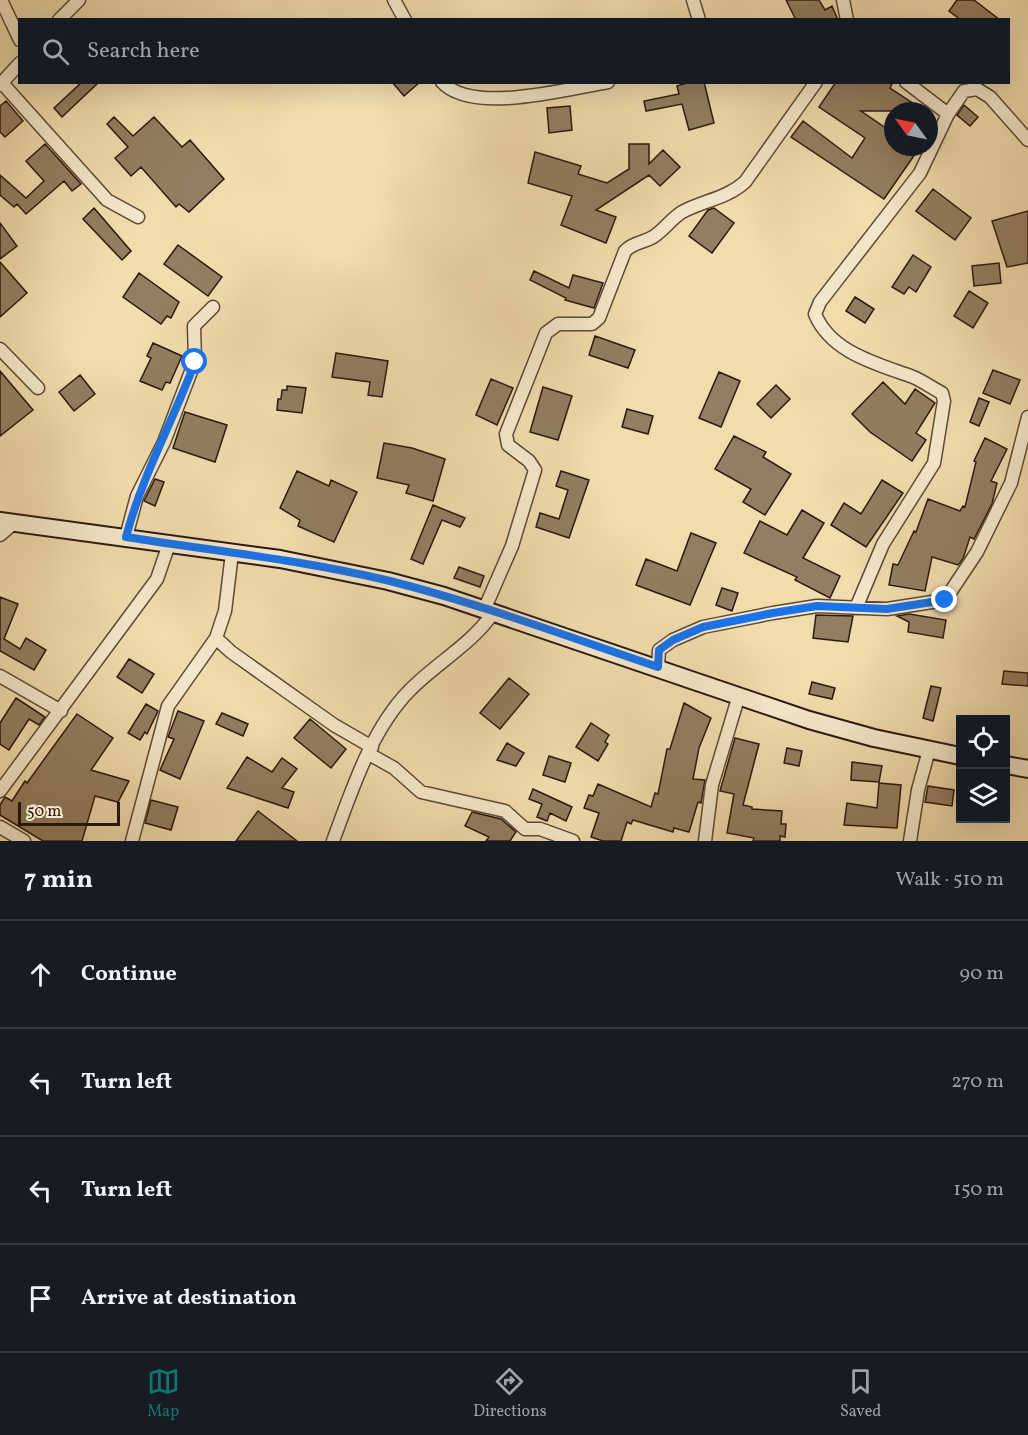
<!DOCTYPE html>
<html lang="en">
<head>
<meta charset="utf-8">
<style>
  body { margin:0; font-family:Vollkorn,serif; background:#20242c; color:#f1f3f6 }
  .controls { position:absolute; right:18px; bottom:18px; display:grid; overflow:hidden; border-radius:0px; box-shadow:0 6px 24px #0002 }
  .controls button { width:54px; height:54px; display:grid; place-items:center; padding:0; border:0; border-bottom:2px solid #363941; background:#171b24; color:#f1f3f6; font:30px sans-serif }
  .compass { position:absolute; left:884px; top:102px; width:54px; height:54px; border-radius:50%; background:#171b24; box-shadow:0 6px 24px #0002; rotate:303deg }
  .scale { position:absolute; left:18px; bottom:15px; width:102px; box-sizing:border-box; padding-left:6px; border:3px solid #2c180d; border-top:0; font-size:16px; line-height:21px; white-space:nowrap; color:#2c180d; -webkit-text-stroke:4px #f5e8ca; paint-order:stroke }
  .stop { position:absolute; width:18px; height:18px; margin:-14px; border:4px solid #1a73e8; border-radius:50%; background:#fff }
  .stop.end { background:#1a73e8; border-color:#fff; box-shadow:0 2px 6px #0008 }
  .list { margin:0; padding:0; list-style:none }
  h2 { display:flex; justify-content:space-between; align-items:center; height:78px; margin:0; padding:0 24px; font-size:26px }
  h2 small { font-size:20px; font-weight:400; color:#9ea1a6 }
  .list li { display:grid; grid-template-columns:39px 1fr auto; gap:18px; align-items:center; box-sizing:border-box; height:108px; padding:0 24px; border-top:2px solid #363941 }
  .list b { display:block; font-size:22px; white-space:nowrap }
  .list em { font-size:20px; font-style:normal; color:#9ea1a6 }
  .icon { flex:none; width:33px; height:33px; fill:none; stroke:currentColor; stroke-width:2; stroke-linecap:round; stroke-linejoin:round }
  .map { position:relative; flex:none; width:1028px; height:841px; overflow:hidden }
  .search { position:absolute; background:#171b24; box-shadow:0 6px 24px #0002; left:18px; right:18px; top:18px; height:66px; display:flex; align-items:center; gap:15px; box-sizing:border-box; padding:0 21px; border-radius:0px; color:#9ea1a6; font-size:22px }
  .sheet { height:510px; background:#171b24 }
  nav { display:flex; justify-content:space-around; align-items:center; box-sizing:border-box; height:84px; border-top:2px solid #363941; background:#171b24; font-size:16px; color:#9ea1a6 }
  nav a { display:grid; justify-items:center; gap:3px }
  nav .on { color:#0f766e }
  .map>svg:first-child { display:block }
</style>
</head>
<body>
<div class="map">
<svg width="1028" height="841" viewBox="0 0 1028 841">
  <rect width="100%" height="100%" fill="#f0dcad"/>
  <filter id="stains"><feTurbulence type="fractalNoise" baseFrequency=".00333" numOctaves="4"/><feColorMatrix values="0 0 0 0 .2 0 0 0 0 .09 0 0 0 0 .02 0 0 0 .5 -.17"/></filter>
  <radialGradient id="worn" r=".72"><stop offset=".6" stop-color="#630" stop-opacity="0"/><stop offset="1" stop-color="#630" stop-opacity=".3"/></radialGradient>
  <path fill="#927e60" stroke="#2c180d" stroke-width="1.5" d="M786 0H819L825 10 832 6 838 20H796Z
    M957 0H974L1000 20H961L949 11Z
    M82 82H99L62 117 54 108Z
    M392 82H420L404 96Z
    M690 82H704L714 123 689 130 682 104 646 111 644 101 679 94 677 86Z
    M836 82H893L890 88 914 104 910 111H861L893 133V147H920L884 199 791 137 803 121 852 158 865 138 819 107Z
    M6 101 23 121 5 137 0 132V106Z
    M964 105 978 117 970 126 957 115Z
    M570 106 572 130 549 133 547 108Z
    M114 117 133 136 154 117 182 147 190 140 224 179 189 212 179 204 176 207 141 167 131 176 115 158 128 147 107 124Z
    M45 144 81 184 72 191 64 181 26 214 17 204 14 207 0 195V175L26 198 44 181 26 161Z
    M629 144H649V164L663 150 680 167 660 186 649 175 596 210 616 217 606 243 561 225 572 196 528 183 535 152 581 166 578 174 607 183 629 169Z
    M933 189 971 218 955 240 916 211Z
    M94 208 131 251 122 260 83 219Z
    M714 208 734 223 712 253 689 236 708 210Z
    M1028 211V263L1007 267 992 221Z
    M0 223 17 246 0 259Z
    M178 245 222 277 208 296 164 264Z
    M913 255 931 267 916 292 909 287 904 294 892 287Z
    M0 262 27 293 0 317Z
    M999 263 1001 283 974 286 972 266Z
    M534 271 569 288 573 275 603 283 594 308 565 300 566 298 530 280Z
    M139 273 179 302 171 318 167 316 161 324 123 297Z
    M969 291 988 303 973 328 954 316Z
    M855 297 874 309 865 323 846 311Z
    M595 336 635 350 628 368 589 355Z
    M153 343 182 356 170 383 166 382 162 390 140 381 151 358 147 356Z
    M336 353 388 361 382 397 368 395 370 382 332 377Z
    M993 370 1020 380 1010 404 983 393Z
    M0 371 33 410 0 436Z
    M719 372 740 381 721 427 699 418Z
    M80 375 95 394 74 411 59 392Z
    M491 379 513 388 497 425 476 415Z
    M883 382 905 404 915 389 935 403 916 433 926 440 912 461 870 432 852 414Z
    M776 385 790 399 771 418 757 404Z
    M287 386 306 388 302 413 277 410 278 399H281L282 390H287Z
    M543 387 572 396 558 440 530 432Z
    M979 398 989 402 979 426 970 422Z
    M627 409 653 416 648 434 622 427Z
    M185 412 227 425 215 462 173 448Z
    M734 436 766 452 763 457 791 474 765 515 743 502 751 489 715 469Z
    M985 438 1007 449 991 481 997 483 992 504 974 539 970 537 963 559 958 565 932 557 925 591 889 585 893 564 898 565 914 531 916 532 928 499 960 511 963 506 965 507 976 462 974 461Z
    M384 443 412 448 445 459 433 501 406 493 409 485 377 478Z
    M297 471 329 486 331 480 357 492 334 542 298 526 300 520 280 508Z
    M561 471 589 480 569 538 536 527 540 513 559 519 568 490 556 486Z
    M155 479 164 482 155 506 144 501Z
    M882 480 903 493 866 547 831 525 844 503 861 514Z
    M433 505 465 518 460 527 442 520 423 564 411 559Z
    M802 510 824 523 803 558 840 576 830 598 795 580 797 577 744 553 760 521 787 535Z
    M691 533 716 543 690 605 636 585 646 559 677 571Z
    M459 567 484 576 480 587 454 578Z
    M722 588 738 593 732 611 716 605Z
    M0 597 18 604 4 639 20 649 26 638 46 650 34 670 0 651Z
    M909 614 946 620 943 638 908 632 909 622 897 616Z
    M816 615 853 616 848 642 813 638Z
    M129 659 154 674 142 693 117 677Z
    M1004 671 1028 673V686L1002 684Z
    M509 678 529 694 500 729 480 713Z
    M812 682 835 688 832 699 809 694Z
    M931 686 941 688 933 721 923 718Z
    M16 698 45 717 39 725 29 719 9 750 0 744V723Z
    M684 703 711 718 699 748 693 779 705 780 701 803 698 802 689 832 674 828 673 832 633 820 631 824 627 822 621 841H603L591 837 599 813 584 808 589 795 593 796 598 784 651 807 655 793 658 794 667 749H670Z
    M146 704 158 711 147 734 145 732 140 740 128 733Z
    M178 711 204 721 180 779 160 770 174 739 168 737Z
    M222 713 248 724 243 736 216 724Z
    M77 714 113 738 91 770 129 781 118 802 95 796 82 841H43L0 815V805L5 797 12 801 25 781 27 783Z
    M310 719 346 749 331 768 294 738Z
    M591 723 609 735 605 742 608 744 598 761 576 747Z
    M735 738 759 744 743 805 752 807V809L782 811 781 824H786L785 837 780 836V841H753L754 838 727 833 734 794 720 791Z
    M507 743 524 753 516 766 497 760Z
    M787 748 802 751 799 766 784 763Z
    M549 756 571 763 565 782 543 775Z
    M247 757 272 772 282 758 297 769 282 788 294 792 288 808 227 788Z
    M852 762 882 766 879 782 851 780Z
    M879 783 901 785 897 828 844 825 847 803 877 808Z
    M928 786 954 790 952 806 925 802Z
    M533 789 572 807 566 821 550 813 547 821 537 817 542 804 529 799Z
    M151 800 178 807 171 830 145 823Z
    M258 811 297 841H236Z
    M472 812 501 819 516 832 510 841H486L489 837 465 826Z"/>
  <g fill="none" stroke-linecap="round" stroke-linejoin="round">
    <g stroke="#5d4935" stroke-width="15">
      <path id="minor" d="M1 0 20 40
        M394 0 405 20
        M693 0 699 20
        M843 0 847 20
        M59 20 79 0
        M442 82C472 115 567 89 608 82
        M2 83 107 200 138 217
        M0 85 20 63
        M948 114 964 91 977 89 990 97 1028 140
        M0 349 38 388
        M0 535 14 523
        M126 537 137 496 164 442 195 361 194 326 213 307
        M232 553 225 611 216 638 231 652 334 725 372 747
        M856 608 883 544 934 463 944 401 942 393C932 388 923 381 913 377 878 364 831 353 815 314L820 302 920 173 948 114 906 82
        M484 610 512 546 535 470 529 461 508 445 506 434 546 333 558 324H592L599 318 625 251C634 242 643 243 653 237 664 230 671 219 682 212 704 200 726 199 745 182L816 82
        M658 667 659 650 673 640 703 627 773 613 817 606 887 609 945 600 977 552 1011 483 1028 417
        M0 676 61 711
        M369 754 394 768 421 792 505 811 525 829H540L573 841
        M0 791 157 579 169 544
        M0 827 24 841
        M132 841 168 706 216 638
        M333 841C352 790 371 730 409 691 436 663 471 645 493 613
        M705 841 712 785 739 695
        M910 841 918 790 929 750"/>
    </g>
    <g stroke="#2c180d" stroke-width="20">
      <path id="secondary" d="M0 521 280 559 388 581 444 596 809 720 874 738 960 756
        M1006 765 1028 769"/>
    </g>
    <use href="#minor" stroke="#f5e8ca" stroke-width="12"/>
    <use href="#secondary" stroke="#f5e8ca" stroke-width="16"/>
  </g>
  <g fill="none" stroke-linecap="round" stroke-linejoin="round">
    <path stroke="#1a73e8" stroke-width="8" d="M195 362C173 421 142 476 126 537 214 551 303 560 390 581 481 604 569 637 658 667L659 650 673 640 703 627 773 613 817 606 887 609 945 600"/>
  </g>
  <rect width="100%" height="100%" filter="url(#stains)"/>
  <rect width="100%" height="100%" fill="url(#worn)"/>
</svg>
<div class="controls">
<button><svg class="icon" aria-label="locate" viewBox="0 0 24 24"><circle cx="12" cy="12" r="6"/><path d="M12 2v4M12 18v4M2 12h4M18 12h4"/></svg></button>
<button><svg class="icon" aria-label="layers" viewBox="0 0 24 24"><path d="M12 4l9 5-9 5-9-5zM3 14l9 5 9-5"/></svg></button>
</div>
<svg class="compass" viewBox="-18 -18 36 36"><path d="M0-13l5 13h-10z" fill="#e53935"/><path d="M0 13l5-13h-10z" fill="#9ea1a6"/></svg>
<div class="scale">50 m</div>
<div class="stop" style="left:195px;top:362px"></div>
<div class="stop end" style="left:945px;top:600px"></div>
<div class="search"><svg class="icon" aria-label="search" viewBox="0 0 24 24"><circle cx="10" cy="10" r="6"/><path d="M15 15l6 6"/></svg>Search here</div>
</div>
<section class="sheet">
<h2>7 min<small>Walk · 510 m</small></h2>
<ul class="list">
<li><svg class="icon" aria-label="ahead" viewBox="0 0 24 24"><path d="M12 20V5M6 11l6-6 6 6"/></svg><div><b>Continue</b></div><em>90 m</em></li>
<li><svg class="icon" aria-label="left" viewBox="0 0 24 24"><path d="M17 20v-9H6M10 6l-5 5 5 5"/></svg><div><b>Turn left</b></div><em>270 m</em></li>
<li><svg class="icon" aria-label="left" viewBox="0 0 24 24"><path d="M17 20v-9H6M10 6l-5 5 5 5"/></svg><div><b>Turn left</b></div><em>150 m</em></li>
<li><svg class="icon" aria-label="arrive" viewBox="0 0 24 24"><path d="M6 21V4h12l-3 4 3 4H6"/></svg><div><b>Arrive at destination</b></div></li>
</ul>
</section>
<nav>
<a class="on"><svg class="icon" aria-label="map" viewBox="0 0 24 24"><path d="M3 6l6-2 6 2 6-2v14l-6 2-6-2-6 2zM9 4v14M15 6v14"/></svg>Map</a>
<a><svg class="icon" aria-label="directions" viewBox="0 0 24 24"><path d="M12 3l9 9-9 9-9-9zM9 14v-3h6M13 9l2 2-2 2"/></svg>Directions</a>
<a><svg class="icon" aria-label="saved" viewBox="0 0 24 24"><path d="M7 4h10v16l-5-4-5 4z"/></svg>Saved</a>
</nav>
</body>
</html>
